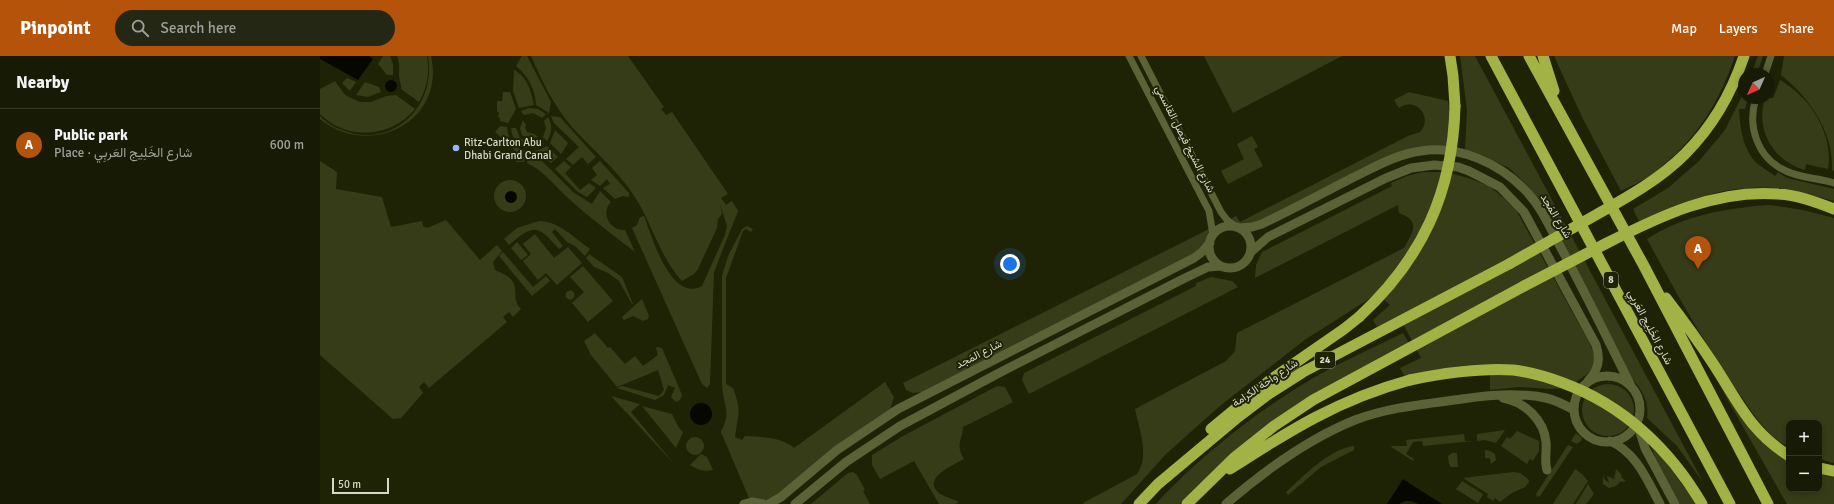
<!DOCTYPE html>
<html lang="en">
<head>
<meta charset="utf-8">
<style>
  body { margin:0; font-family:Signika,Vazirmatn,sans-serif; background:#242713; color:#f1f3f6 }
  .controls { position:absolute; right:12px; bottom:12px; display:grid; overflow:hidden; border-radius:8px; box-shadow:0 2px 6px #0003 }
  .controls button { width:36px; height:36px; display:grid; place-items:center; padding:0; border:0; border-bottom:1px solid #363826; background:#171a04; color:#f1f3f6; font:20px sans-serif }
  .compass { position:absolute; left:1418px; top:12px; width:36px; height:36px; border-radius:50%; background:#171a04; box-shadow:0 2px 6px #0003; rotate:225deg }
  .scale { position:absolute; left:12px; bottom:10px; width:57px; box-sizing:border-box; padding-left:4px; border:2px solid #d5d9c7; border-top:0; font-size:11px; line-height:14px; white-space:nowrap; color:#d5d9c7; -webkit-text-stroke:3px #1f2305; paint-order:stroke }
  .you { position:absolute; left:690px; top:208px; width:14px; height:14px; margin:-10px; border:3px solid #fff; border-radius:50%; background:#1a73e8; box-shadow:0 0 0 6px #1a73e833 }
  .badge { display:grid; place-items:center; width:26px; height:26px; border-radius:50%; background:#b45309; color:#fff; font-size:13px; font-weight:700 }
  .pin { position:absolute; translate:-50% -33px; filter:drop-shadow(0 1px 2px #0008) }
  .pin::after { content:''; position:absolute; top:21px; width:14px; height:12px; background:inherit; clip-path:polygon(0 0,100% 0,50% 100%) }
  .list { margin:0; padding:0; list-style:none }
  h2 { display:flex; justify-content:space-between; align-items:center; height:52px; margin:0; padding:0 16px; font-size:17px }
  h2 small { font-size:13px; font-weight:400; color:#9ea19a }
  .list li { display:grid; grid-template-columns:26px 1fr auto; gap:12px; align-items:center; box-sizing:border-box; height:72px; padding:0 16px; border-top:1px solid #363826 }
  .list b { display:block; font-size:15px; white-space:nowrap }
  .list p { margin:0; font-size:13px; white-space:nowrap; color:#9ea19a }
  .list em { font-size:13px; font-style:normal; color:#9ea19a }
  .icon { flex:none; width:22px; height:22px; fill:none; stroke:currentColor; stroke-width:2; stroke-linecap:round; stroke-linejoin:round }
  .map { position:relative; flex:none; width:1514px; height:448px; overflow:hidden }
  header { display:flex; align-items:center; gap:24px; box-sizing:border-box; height:56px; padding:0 20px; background:#b45309; color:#fff }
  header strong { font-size:19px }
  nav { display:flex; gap:22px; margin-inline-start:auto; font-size:14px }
  .search { width:280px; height:36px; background:#242713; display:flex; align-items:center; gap:10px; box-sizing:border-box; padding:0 14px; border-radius:22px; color:#9ea19a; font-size:15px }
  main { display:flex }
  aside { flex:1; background:#171a04 }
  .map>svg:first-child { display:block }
</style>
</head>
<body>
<header>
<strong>Pinpoint</strong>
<div class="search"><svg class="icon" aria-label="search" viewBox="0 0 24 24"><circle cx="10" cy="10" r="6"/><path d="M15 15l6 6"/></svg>Search here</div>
<nav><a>Map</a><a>Layers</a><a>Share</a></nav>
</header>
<main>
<aside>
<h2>Nearby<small></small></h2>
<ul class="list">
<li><span class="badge">A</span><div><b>Public park</b><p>Place · شارع الخَلِيج العَربِي</p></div><em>600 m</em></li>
</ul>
</aside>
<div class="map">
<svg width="1514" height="448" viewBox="0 0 1514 448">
  <rect width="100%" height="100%" fill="#1f2305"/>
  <path fill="#363c18" d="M63 0H70L73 8V19H67L58 8Z
    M77 0H107C110 17 107 32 99 46L81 33C82 28 79 25 79 20 79 13 80 7 77 0Z
    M108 0H111C126 65 50 104 0 63V60C9 70 22 75 35 78 82 86 116 44 108 0Z
    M202 0H207L231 46 229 57 216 49C215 33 209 21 196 10Z
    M211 0H308L344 51 341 53 346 59 352 56 408 138 401 142 406 149 412 145 418 155 394 216 390 328 387 332 382 328 312 172 317 169 320 161 324 160C332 181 351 247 382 230L405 179 407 170 400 148 402 158 398 163 397 172 378 213 374 218 362 225C339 200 332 166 313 138 296 113 272 93 252 71 234 50 222 25 211 0Z
    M884 0H1022L913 57Z
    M1140 0H1155L1383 426 1357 390 1327 362C1329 346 1323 334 1312 323L1226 158 1208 130 1189 112 1162 99 1145 93 1147 54Z
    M1234 0H1415C1398 50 1374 87 1331 119 1322 125 1311 130 1301 135L1263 63Z
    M1438 0H1443L1437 18H1431Z
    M1464 0H1514V115L1512 114C1514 76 1489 41 1461 19Z
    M194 14C207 20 211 35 214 49L199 52 193 35Z
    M27 22 36 26 30 35 22 27Z
    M1460 24C1490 41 1514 78 1508 113L1486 108 1485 114C1453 105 1435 74 1445 42H1453Z
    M15 25 25 39 40 46H51L66 40 76 39 95 53C71 82 27 85 0 58V33Z
    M45 26 59 31 61 36 48 41 36 39Z
    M183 36H190L196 53 188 67 180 65V62L178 61 179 57 177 55V45H182Z
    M1089 36 1128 45 1130 59 1129 91 1083 95 938 167 918 170 912 166V162L916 160 920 166 1088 80 1100 76C1114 61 1095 40 1079 52L1074 44Z
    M1424 36V42H1428L1425 53H1419C1420 72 1423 96 1439 109 1444 113 1450 116 1455 120L1458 116 1467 122 1514 133V145C1497 141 1480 136 1463 133 1410 126 1366 145 1319 165L1313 153 1348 132 1379 105 1405 74Z
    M209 52 218 53 226 58 222 62 213 57 204 59 201 55Z
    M231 60 240 61 276 101 268 108 262 101 253 109 246 103 259 91 234 67Z
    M228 61C233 70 232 77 227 85L223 81 226 72 224 65Z
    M203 64 206 69 205 72 207 76 214 78 218 81 208 83 202 79 200 72Z
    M180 70 187 71C188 83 194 91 206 95L204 106H196L201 100 175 76Z
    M191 72H196L200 82 207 86 206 92C196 88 192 82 191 72Z
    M235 74 248 87 241 98 230 87Z
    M932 80 938 91 934 93 943 110 908 128 901 115 924 103 917 88Z
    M220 84 224 88 215 92H210V87Z
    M227 90 238 101 231 107 218 99 209 96 219 94Z
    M209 99 222 105 253 136 272 148 280 135 291 146C280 157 290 175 305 174L315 196C293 179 270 162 249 143 235 130 225 116 207 107Z
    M0 105 17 116 16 133 62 141 71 171 102 165 103 170 107 172 126 164 160 204 177 189 182 195 173 206 175 214C181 217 190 220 193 226 198 236 192 244 201 253L193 261 189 256 183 261 187 266 109 332 104 326 99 331 103 337 81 362 73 363 0 299Z
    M244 105 251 111 245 117 260 134 269 127 276 132 267 141 258 136 235 113Z
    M280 105 309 137V141L303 140 295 143 283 132 290 128 287 123 280 130 271 124 277 119 272 112Z
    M1103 116H1127L1151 123 1169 130 1185 143 1196 154 1270 288 1275 301 1273 312 1266 319 1247 332 1230 333 1199 331 1170 334V308L1147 309 1085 321 1080 312 1101 302 1079 260 1057 271 1053 264 1070 249 1057 238 986 283 901 349 846 398 801 448H764L763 447 817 418C830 400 819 373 815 353L906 305 915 295 917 277 1084 192C1092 177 1102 165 1079 157L1078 149 935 222 936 209 942 196 1072 130 1071 127 1087 120Z
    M174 140a16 16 0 1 1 32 0a16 16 0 1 1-32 0Z
    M1450 149 1483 154 1514 162V407L1499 403V367H1469V391C1446 381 1432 355 1418 336 1384 287 1355 235 1327 183 1364 159 1407 152 1450 149Z
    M219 165C239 165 254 182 270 193L265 200 255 190 247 186 235 173 232 176 243 190 239 193C218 169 214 167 189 189L184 183 197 172Z
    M427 170 433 173 431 176 426 173 423 175 406 222V328L413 332C422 356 418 357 415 381L422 384 425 380C441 381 461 381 474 392L565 326 574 341 570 354 451 445 441 446 429 442 401 376C412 353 403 351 402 328V220L408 200 422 173Z
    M893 171C897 178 896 182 891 189L603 336 593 337 586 334 583 327Z
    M215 178 234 202 248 191 262 207 237 229 226 217 218 224 203 205 211 198 203 188Z
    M197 186 208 199 201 204 191 192Z
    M183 196 213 231 226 220 230 225 212 240 179 200Z
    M269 198 302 221 313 248H312L299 225 288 217 274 211 266 202Z
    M263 210 293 245 268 266 252 247 264 236 250 221Z
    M891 221 912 225 918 231 709 338 702 324 704 317 876 230V227Z
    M245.5 239a4.5 4.5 0 1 1 9 0a4.5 4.5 0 1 1-9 0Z
    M322 243 329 260 328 263 323 265 313 260 304 264 302 261Z
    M1368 274 1379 291 1469 405V433H1499V418L1514 421V448H1467Z
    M275 277 288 292 290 291 305 308 315 300 323 310 338 299 336 292 337 291 342 292 362 339 360 344 356 346 351 341 355 332 348 329 344 339 335 344 297 332 302 330 339 340 344 334 338 314 297 331 271 299 264 285Z
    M1083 277 1090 289 991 344 881 427 860 448H836C875 405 930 361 980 330 1011 310 1049 294 1083 277Z
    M1262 354a26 26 0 1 1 52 0a26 26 0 1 1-52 0Z
    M677 330 685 331 693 346 643 371C642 387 635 387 644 403 634 409 601 422 619 437 622 440 634 443 639 446L636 448H619L594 405 560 423 552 409V399L583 380Z
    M291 340 320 348 311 356 355 409Z
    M322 350 352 358 359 372 363 376 356 392Z
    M1185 374 1176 387 1165 384 1157 385V378Z
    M1197 375 1219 385V395L1213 405 1210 403 1207 408 1181 390 1187 381 1190 383Z
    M1256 377 1262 382 1261 385 1257 388 1251 385Z
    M1144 378 1145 385H1153L1103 390 1102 385 1093 386 1086 398 1094 403 1093 405 1070 390H1087L1086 384Z
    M366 390a9 9 0 1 1 18 0a9 9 0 1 1-18 0Z
    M1330 387 1364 428 1376 448H1360L1335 402Z
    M1248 389 1253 391 1220 440 1217 441 1216 438Z
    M1034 390V394L1001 411 968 439 966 436C984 420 1009 393 1034 390Z
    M1165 394 1170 395 1175 398 1176 404 1171 408 1170 402H1165Z
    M1137 397 1138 411H1131L1129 408 1128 400 1132 397Z
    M381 398 387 401 393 414C384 416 378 414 370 409Z
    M1255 413 1262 418 1268 425 1253 448H1233Z
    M1296 413 1301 418 1302 422 1306 425 1300 426 1296 430 1289 432 1283 428V418L1284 423 1289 427 1287 420 1294 423Z
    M533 416 537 419 545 434 543 435 550 448H491L528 417Z
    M1193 416 1200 417 1208 423 1209 426 1205 431 1192 437 1180 446 1175 442 1173 445 1167 441 1168 438 1143 422Z
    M1142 425 1163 438 1158 447 1136 433Z
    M1268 428 1274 438 1266 448H1256Z"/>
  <path fill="#060800" d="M0 0H49L53 3 38 24 0 3Z
    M65 30a6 6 0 1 1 12 0a6 6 0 1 1-12 0Z
    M185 141a6 6 0 1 1 12 0a6 6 0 1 1-12 0Z
    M370 358a11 11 0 1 1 22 0a11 11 0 1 1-22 0Z
    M1083 423 1122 448H1098L1091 445H1085L1079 448H1067Z"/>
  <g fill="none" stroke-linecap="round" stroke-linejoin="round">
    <path stroke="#5b6236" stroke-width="7" d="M809 0 889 155 893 179
      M821 0 901 156 907 164 916 171
      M1445 18 1451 0
      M1436 42C1427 70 1437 102 1466 115 1480 122 1498 122 1514 127"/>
    <path stroke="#5b6236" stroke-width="9" d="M889 191a21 21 0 1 1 42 0a21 21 0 1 1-42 0Z
      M920 172 932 171 942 168C973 153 1003 137 1034 121 1055 111 1077 98 1101 95 1139 89 1179 107 1205 134 1221 150 1230 172 1241 192 1266 238 1288 284 1311 330
      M931 196 948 181 1066 122 1091 112 1114 109 1138 111 1149 115 1180 131 1204 156 1276 289C1281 304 1278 314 1268 325
      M1254 353a33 33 0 1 1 66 0a33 33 0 1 1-66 0Z
      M1183 342C1205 346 1224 364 1226 386 1227 396 1224 405 1227 414
      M1318 370 1325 392 1355 448
      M1290 385C1317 397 1327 424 1340 448
      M424 448 432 446 443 448
      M449 448 461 441 517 394 578 353 874 202 882 196 890 187
      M475 448 526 406 580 370 679 317 863 223 888 211 900 210
      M906 448C944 415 988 383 1035 364 1069 351 1106 348 1142 343 1169 339 1199 336 1226 342 1236 344 1245 349 1254 354"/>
    <path stroke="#a2b244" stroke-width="11" d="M1130 0 1133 20 1135 50
      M1171 0 1410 448
      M1209 0 1324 210 1448 448
      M1223 0 1234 35
      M1346 242C1363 264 1379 286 1394 309 1419 347 1429 374 1469 400
      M891 373 949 325 1024 273 1039 261
      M1499 412 1514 415
      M910 413C970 374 1020 343 1090 324
      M819 448 838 428 918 361 950 337 983 316 1189 208
      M867 448 915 401 954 370 993 344 1204 230"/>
    <path stroke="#a2b244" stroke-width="11" d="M1189 208C1217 192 1246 176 1274 160 1306 142 1339 124 1365 98 1392 71 1412 36 1424 0
      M1204 230C1231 216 1258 202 1285 188 1340 160 1396 133 1458 138 1477 139 1496 146 1514 153
      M1039 261C1102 203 1133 136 1135 50
      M1090 324C1124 317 1159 312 1193 314 1210 316 1227 321 1243 327 1303 349 1350 393 1382 448"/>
  </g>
  <circle fill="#98b5fd" stroke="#1f2305" stroke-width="1.5" cx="136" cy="92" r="4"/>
  <g text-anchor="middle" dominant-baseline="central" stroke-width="4" stroke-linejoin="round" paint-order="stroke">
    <g fill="#1f2305" stroke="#9ea28d" stroke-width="1">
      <rect x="1284" y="216" width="14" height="16" rx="3"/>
      <rect x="995" y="296" width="20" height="16" rx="3"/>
    </g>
    <g font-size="10" font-weight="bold" fill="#d5d9c7">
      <text x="1291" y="224">8</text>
      <text x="1005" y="304">24</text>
    </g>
    <g font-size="11" fill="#d5d9c7" stroke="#1f2305">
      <text transform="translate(865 83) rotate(63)">شارع الشيخ فيصل القاسمي</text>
      <text transform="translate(1236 160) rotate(59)">شارع المَجد</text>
      <text transform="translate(1330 271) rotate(62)">شارع الخَلِيج العَربِي</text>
      <text transform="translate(659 298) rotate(-27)">شارع المَجد</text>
      <text transform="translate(945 327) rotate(-34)">شارع واحة الكرامة</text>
    </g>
    <g font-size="11" fill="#d5d9c7" stroke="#1f2305" text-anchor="start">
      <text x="144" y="86">Ritz-Carlton Abu<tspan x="144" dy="13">Dhabi Grand Canal</tspan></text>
    </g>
  </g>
</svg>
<div class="controls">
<button>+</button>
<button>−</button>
</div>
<svg class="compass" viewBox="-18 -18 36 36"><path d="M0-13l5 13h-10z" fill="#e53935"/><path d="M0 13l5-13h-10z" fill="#9ea19a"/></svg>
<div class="scale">50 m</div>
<div class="you"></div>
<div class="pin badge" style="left:1378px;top:213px">A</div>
</div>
</main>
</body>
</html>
